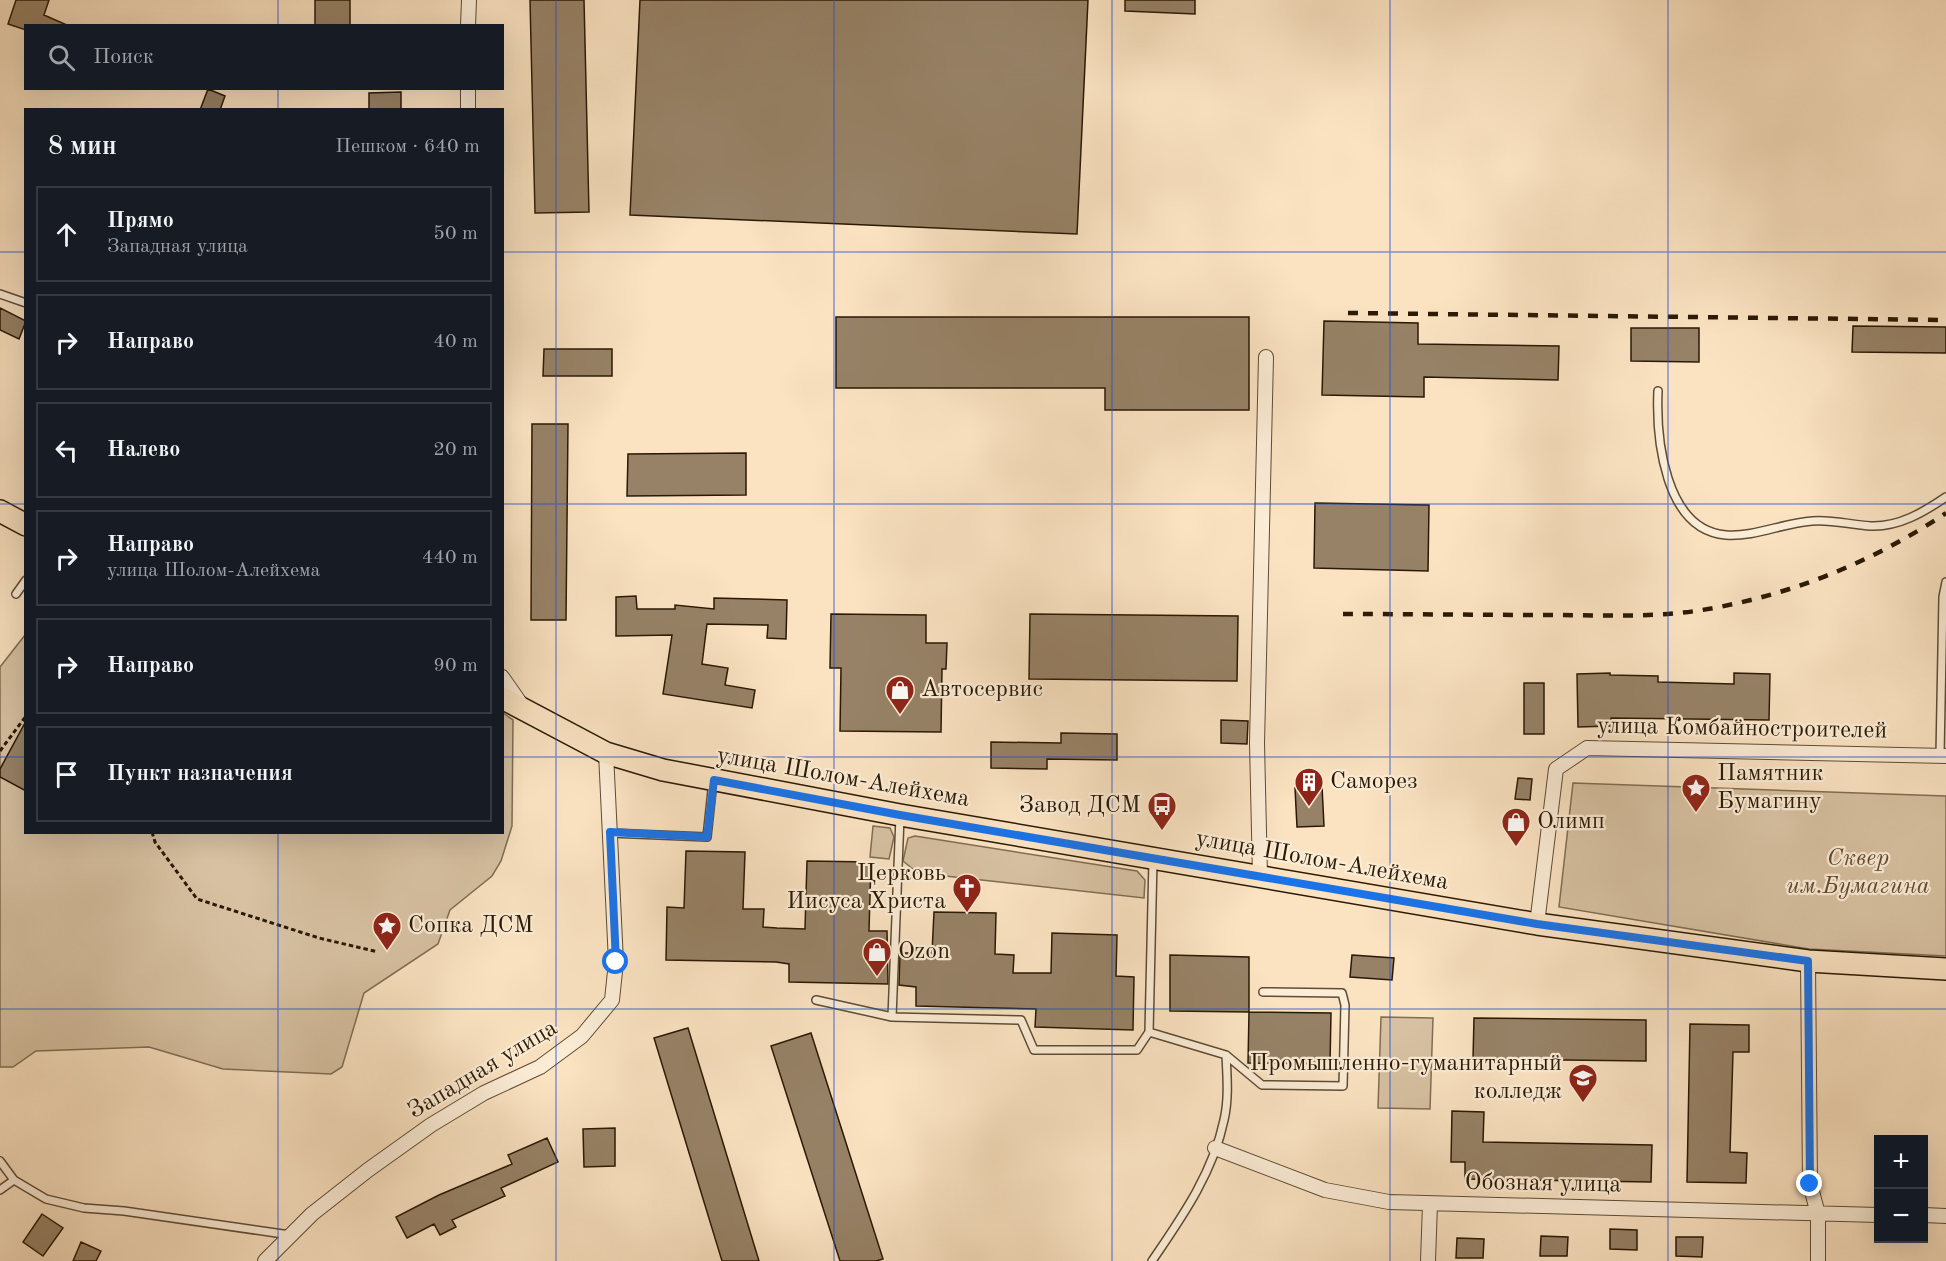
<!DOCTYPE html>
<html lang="ru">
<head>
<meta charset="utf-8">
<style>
  body { margin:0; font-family:"Old Standard TT",serif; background:#242831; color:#f1f3f6 }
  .controls { position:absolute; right:18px; bottom:18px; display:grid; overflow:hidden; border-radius:0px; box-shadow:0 6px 24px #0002 }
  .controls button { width:54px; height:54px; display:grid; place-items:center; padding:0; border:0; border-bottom:2px solid #363941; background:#171b24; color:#f1f3f6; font:30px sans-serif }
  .stop { position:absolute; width:18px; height:18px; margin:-14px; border:4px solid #1a73e8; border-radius:50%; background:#fff }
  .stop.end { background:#1a73e8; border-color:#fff; box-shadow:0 2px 6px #0008 }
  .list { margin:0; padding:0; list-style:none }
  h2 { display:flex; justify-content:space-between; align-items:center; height:78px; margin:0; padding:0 24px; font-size:26px }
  h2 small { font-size:20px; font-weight:400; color:#9ea1a6 }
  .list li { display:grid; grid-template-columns:39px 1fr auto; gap:18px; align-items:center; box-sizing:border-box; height:96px; margin:0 12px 12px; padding:0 12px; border:2px solid #363941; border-radius:0px }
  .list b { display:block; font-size:22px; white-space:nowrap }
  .list p { margin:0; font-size:20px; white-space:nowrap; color:#9ea1a6 }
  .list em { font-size:20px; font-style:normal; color:#9ea1a6 }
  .icon { flex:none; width:33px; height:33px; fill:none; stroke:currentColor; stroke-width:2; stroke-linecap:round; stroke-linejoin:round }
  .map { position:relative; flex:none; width:1946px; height:1261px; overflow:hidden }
  .search { position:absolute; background:#171b24; box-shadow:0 6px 24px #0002; left:24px; top:24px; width:480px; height:66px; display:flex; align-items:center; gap:15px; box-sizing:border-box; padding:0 21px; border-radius:0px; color:#9ea1a6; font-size:22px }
  .panel { position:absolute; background:#171b24; box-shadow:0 6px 24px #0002; left:24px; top:108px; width:480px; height:726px; border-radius:0px }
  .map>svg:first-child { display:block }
</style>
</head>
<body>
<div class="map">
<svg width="1946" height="1261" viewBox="0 0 1946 1261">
  <rect width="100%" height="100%" fill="#fbe3c2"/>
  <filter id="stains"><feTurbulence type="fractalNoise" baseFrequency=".00333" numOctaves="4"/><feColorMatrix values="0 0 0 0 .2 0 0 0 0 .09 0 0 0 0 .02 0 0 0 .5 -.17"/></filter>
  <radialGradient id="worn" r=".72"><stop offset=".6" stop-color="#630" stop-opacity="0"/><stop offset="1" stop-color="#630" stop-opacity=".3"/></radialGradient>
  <path fill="#d7c1a2" stroke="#806d53" stroke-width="1.5" d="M25 635 26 832H502L503 713 513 720 512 826 501 861 492 876 450 910 438 944 364 993 342 1067 331 1074 223 1069 149 1047 36 1051 13 1067H0V667Z
    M1573 783 1946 796V956L1809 949 1559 907Z
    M873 826 890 828 894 837 889 859 870 857Z
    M915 836 1137 871 1145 880 1144 898 918 873 903 861 908 838Z
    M1381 1017 1433 1018 1430 1109 1378 1108Z"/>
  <path fill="#978267" stroke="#2a1904" stroke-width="1.5" d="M16 0H49L44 15 69 26H26V30L8 24Z
    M315 0H350V26H315Z
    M530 0H584L589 212 535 213Z
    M640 0H1088L1077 234 630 215Z
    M1125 0H1195V14L1125 11Z
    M208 89 225 96 220 110H200Z
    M401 92V110H369V93Z
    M0 308 26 321 19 339 0 330Z
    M836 317H1249V410H1105V388H836Z
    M1324 321 1418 323V344L1559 346 1558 380 1424 377V397L1322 395Z
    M1853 326 1946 327V353L1852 352Z
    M1631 328H1699V362L1631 361Z
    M544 349H612V376H543Z
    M532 424H568L566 620H531Z
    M746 453V495L627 496 628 454Z
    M1315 503 1429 505 1428 571 1314 568Z
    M636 596 637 609H675V605L714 609V598L787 600 786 639 767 638 768 625 707 624 702 664 728 668 725 685 755 690 752 708 663 694 672 635 616 636V597Z
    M831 614 926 615V643H947L946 669H942L941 732 840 731 841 668H830Z
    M1030 614 1238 616 1237 681 1029 679Z
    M1610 673V675L1658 676V682L1734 684V673L1770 674 1769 720 1611 718V726L1578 727 1577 674Z
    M1524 683H1544V734H1524Z
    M1221 720 1248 721 1247 744 1221 743Z
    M26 721V791L0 777V769Z
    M1061 733 1117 734V760L1047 759V769L991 768V742L1061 743Z
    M1518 778 1532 779 1530 800 1515 799Z
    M1322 786 1324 826 1297 827 1295 788Z
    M686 851 745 852 743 909H764L763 927 777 928 805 929 807 861 871 862 869 931H887L888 984 789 982V964L776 962 666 960 667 907 684 908Z
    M934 912 996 913 995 954 1014 955 1013 973H1051L1052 933 1117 935 1116 976 1134 977 1133 1030 1035 1027 1036 1009 916 1006V987L899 985 900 953H932Z
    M1170 955 1249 957V1012L1170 1011Z
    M1352 955 1394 958 1392 980 1350 977Z
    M1249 1012 1331 1013 1330 1064 1248 1063Z
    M1474 1018 1646 1020V1061L1473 1059Z
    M1690 1024 1749 1025V1052H1733L1730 1152 1747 1153 1746 1183 1687 1182Z
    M688 1028 759 1261H722L654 1038Z
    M811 1033 883 1259 876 1261H840L771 1046Z
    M1452 1111 1484 1112 1483 1142 1652 1145 1651 1182 1465 1179V1162H1451Z
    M615 1128V1166L584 1167 583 1129Z
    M547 1138 558 1162 501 1188 505 1196 452 1220 456 1227 440 1235 434 1224 407 1238 396 1217 439 1195 512 1164 508 1155Z
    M42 1214 63 1228 43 1256 23 1242Z
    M1610 1229 1637 1230V1250L1610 1249Z
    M1541 1236 1568 1237 1567 1256H1540Z
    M1676 1237H1703L1702 1257 1676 1256Z
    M1457 1238 1484 1239 1483 1258H1456Z
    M81 1242 101 1251 96 1261H73Z"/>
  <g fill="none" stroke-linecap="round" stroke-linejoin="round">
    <g stroke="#5e4c34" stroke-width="10">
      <path id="service" d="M0 294 26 303
        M1658 391C1656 437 1664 530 1726 535 1755 537 1783 523 1812 521 1831 519 1851 525 1871 526 1899 527 1924 512 1946 497
        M16 594 26 580
        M1940 755 1943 597 1946 582
        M900 817 892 1017 1021 1020 1034 1050H1137L1149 1032 1153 860
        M610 833 707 837 713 781
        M816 1000 892 1017
        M1149 1032 1226 1055 1262 1085 1343 1086 1345 1005 1342 993 1263 992
        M0 1161 14 1180 46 1199 84 1208 124 1211 290 1235
        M0 1190 14 1180
        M1152 1261C1182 1217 1213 1173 1224 1120 1229 1099 1227 1076 1226 1055"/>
    </g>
    <g stroke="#5e4c34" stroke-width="16">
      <path id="minor" d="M468 26 469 0
        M468 110V88
        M502 677 523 707
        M1260 876 1257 743 1266 357
        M1537 924 1556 769 1587 748 1946 756
        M1808 961 1810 1184 1818 1214V1261
        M1215 1148 1325 1190 1389 1202 1878 1215
        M1924 1215 1946 1216
        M265 1261 312 1214 368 1170 431 1125 484 1093 540 1067 582 1036 612 1000 616 962 606 753
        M1428 1261 1430 1204"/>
    </g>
    <g stroke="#2a1904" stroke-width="24">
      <path id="primary" d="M0 511 26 525
        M502 698 606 753 663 770 900 815 1537 924 1808 961 1946 969"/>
    </g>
    <path stroke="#2a1904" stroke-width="3" stroke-dasharray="4.5 3" stroke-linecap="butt" d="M0 751 26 716
      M152 832 155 842 197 899 319 938 378 952"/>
    <use href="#service" stroke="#fcedd7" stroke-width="7"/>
    <use href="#minor" stroke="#fcedd7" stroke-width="14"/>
    <use href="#primary" stroke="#fbe3c2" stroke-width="21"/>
    <path stroke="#2a1904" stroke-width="4.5" stroke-dasharray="10 10" stroke-linecap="butt" d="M1348 313 1946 320
      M1343 614C1412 614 1482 615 1552 615 1602 615 1653 618 1702 610 1789 596 1873 562 1946 513"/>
  </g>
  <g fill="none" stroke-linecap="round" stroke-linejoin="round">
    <path stroke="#1a73e8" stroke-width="8" d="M616 962 610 832 707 837 714 780 900 815 1537 924 1808 961 1810 1184"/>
  </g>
  <path fill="none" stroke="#1d4ed8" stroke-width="1.5" stroke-opacity="0.55" d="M278 0V26M556 0V1261M834 0V1261M1112 0V1261M1390 0V1261M1668 0V1261M278 88V110M0 252H26M502 252H1946M0 504H26M502 504H1946M0 757H26M502 757H1946M278 832V1261M0 1009H1946"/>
  <defs>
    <g id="shop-pin" transform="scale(1.5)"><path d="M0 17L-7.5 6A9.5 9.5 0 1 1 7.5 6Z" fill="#8f2418" stroke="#fcedd7"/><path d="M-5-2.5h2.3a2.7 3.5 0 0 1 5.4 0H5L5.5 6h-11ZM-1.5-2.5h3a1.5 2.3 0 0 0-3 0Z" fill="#fff"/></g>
    <g id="building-pin" transform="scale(1.5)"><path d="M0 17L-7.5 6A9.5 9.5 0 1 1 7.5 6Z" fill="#8f2418" stroke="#fcedd7"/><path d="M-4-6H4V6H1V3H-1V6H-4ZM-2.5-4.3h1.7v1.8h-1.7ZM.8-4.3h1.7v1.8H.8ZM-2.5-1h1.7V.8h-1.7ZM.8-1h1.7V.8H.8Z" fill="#fff"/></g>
    <g id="sight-pin" transform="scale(1.5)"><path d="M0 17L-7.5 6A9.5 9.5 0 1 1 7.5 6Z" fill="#8f2418" stroke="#fcedd7"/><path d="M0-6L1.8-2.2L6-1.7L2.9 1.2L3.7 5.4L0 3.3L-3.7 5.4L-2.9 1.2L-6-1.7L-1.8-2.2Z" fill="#fff"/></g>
    <g id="bus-pin" transform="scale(1.5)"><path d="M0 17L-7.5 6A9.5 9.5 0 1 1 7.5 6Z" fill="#8f2418" stroke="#fcedd7"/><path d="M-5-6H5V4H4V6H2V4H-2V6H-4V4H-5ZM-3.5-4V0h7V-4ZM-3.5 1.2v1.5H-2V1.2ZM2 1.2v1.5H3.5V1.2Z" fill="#fff"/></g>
    <g id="church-pin" transform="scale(1.5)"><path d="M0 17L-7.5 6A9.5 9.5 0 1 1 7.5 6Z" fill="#8f2418" stroke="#fcedd7"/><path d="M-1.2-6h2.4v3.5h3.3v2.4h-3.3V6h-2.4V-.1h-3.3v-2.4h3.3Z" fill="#fff"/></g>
    <g id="university-pin" transform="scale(1.5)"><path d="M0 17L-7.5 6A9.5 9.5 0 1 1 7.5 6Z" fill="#8f2418" stroke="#fcedd7"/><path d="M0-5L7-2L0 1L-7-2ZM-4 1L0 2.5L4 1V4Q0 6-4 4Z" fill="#fff"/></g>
  </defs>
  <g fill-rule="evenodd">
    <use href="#shop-pin" x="900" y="690"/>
    <use href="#building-pin" x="1309" y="782"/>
    <use href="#sight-pin" x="1696" y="788"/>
    <use href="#bus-pin" x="1162" y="806"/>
    <use href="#shop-pin" x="1516" y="822"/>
    <use href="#church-pin" x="967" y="888"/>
    <use href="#sight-pin" x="387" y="926"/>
    <use href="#shop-pin" x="877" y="952"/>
    <use href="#university-pin" x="1583" y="1078"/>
  </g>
  <g text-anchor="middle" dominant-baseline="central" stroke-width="4.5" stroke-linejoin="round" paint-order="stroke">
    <g font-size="24" fill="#2a1904" stroke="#fcedd7" text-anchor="start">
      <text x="921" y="690">Автосервис</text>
      <text x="1717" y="774">Памятник<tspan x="1717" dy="28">Бумагину</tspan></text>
      <text x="1330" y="782">Саморез</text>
      <text x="1141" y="806" text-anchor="end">Завод ДСМ</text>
      <text x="1537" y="822">Олимп</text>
      <text x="946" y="874" text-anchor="end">Церковь<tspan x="946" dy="28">Иисуса Христа</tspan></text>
      <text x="408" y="926">Сопка ДСМ</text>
      <text x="898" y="952">Ozon</text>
      <text x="1562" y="1064" text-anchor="end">Промышленно-гуманитарный<tspan x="1562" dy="28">колледж</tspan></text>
    </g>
    <g font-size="24" fill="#2a1904" stroke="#fcedd7">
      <text transform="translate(1742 729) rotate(1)">улица Комбайностроителей</text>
      <text transform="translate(843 778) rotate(10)">улица Шолом-Алейхема</text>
      <text transform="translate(1322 861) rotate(10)">улица Шолом-Алейхема</text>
      <text transform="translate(483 1070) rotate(-31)">Западная улица</text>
      <text transform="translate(1543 1184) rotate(1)">Обозная улица</text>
    </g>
    <g font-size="24" font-style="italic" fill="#5e4b33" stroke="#fcedd7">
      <text x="1858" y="859">Сквер<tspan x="1858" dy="28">им.Бумагина</tspan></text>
    </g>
  </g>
  <rect width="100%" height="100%" filter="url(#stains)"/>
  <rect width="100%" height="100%" fill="url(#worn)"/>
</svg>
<div class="controls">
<button>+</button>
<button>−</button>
</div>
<div class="stop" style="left:616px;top:962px"></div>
<div class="stop end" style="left:1810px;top:1184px"></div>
<div class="search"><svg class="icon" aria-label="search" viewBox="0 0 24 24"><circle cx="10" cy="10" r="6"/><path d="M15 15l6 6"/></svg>Поиск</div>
<section class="panel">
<h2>8 мин<small>Пешком · 640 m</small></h2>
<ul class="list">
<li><svg class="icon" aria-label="ahead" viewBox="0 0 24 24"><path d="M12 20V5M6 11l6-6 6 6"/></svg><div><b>Прямо</b><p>Западная улица</p></div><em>50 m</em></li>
<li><svg class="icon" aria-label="right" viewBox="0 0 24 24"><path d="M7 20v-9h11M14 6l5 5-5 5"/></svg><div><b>Направо</b></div><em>40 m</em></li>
<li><svg class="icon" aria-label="left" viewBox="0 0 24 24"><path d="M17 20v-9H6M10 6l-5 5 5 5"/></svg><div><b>Налево</b></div><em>20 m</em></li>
<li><svg class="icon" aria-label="right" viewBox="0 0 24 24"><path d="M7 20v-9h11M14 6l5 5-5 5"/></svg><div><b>Направо</b><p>улица Шолом-Алейхема</p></div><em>440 m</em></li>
<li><svg class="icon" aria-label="right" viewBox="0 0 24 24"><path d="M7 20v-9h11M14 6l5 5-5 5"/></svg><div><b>Направо</b></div><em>90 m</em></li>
<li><svg class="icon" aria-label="arrive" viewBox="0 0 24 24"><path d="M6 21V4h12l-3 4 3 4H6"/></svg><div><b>Пункт назначения</b></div></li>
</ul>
</section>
</div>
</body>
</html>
